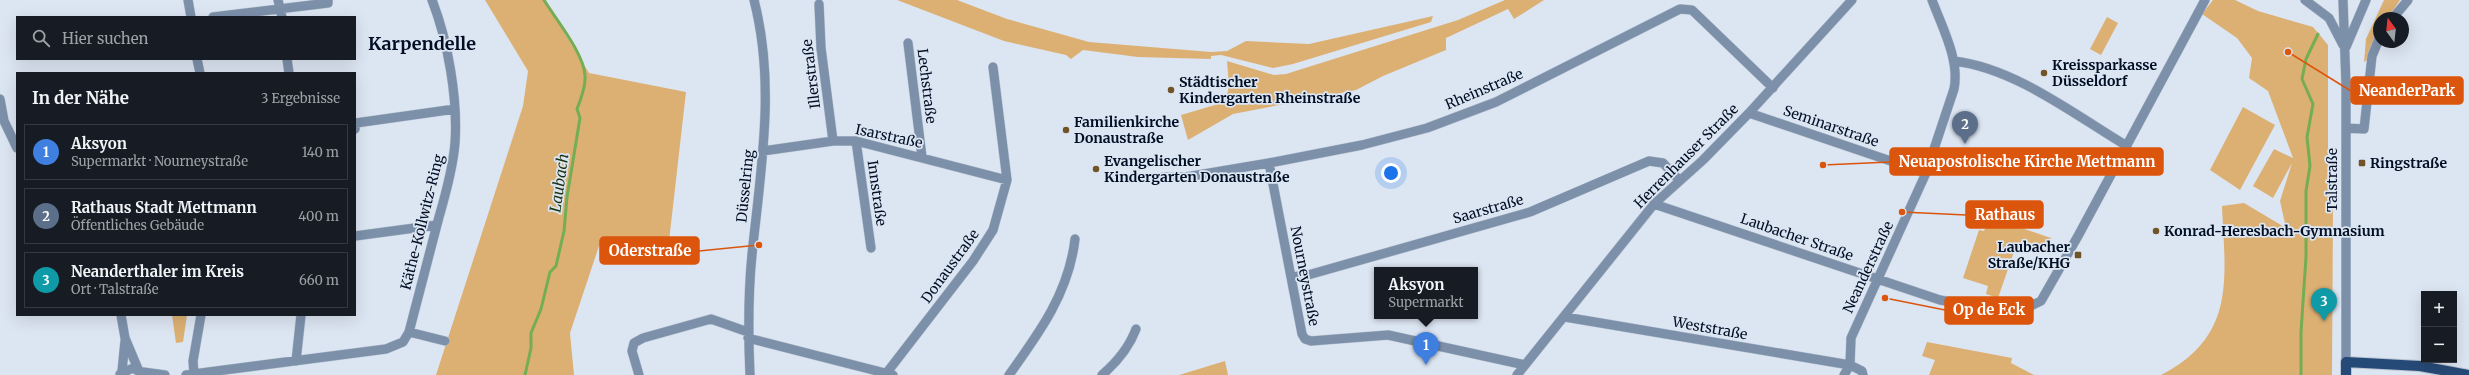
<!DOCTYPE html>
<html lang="de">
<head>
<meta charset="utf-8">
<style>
  body { margin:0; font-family:Merriweather,serif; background:#242831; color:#f1f3f6 }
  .controls { position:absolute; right:12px; bottom:12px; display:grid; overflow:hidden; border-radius:0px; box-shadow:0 4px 16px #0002 }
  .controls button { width:36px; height:36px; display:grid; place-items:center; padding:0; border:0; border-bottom:1px solid #363941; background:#171b24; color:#f1f3f6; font:20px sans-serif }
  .compass { position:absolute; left:2373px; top:12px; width:36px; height:36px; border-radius:50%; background:#171b24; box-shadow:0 4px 16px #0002; rotate:345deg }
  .you { position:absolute; left:1391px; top:173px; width:14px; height:14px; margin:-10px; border:3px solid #fff; border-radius:50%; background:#1a73e8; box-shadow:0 0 0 6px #1a73e833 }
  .badge { display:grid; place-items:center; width:26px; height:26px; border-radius:50%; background:#b7ab99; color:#fff; font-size:13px; font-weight:700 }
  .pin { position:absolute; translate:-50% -33px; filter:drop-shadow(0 1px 2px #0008) }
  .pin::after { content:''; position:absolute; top:21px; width:14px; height:12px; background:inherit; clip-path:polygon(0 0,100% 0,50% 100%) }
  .popup { position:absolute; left:1374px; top:267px; width:104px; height:52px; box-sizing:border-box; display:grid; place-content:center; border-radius:0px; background:#171b24; filter:drop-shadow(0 1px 3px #0005); font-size:13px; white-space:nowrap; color:#9ea1a6 }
  .popup b { font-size:15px; color:#f1f3f6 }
  .popup::after { content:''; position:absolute; left:50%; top:100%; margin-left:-8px; border:8px solid transparent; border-top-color:#171b24 }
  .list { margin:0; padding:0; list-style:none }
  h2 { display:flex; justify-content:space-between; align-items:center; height:52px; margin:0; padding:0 16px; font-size:17px }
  h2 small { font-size:13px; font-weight:400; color:#9ea1a6 }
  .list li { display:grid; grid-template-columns:26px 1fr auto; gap:12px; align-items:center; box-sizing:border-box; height:56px; margin:0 8px 8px; padding:0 8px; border:1px solid #363941; border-radius:0px }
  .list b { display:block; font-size:15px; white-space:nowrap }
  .list p { margin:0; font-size:13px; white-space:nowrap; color:#9ea1a6 }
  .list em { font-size:13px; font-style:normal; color:#9ea1a6 }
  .icon { flex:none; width:22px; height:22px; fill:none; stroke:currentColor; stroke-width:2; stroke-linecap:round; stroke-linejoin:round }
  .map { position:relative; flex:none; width:2469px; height:375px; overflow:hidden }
  .search { position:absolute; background:#171b24; box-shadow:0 4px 16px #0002; left:16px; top:16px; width:340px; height:44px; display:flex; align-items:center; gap:10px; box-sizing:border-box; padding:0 14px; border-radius:0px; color:#9ea1a6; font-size:15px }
  .panel { position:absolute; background:#171b24; box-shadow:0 4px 16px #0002; left:16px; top:72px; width:340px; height:244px; border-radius:0px }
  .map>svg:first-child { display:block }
</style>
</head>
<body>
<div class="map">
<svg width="2469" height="375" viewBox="0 0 2469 375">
  <rect width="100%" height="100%" fill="#dce5f2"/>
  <path fill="#dcb073" d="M485 0H544L589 73 686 92 668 250 599 246 570 333 574 375H436L523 106 528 71Z
    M897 0H957L1007 19 1089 42 1211 52 1227 51 1246 41 1309 44 1433 16 1431 22 1293 64 1273 68 1221 55 1211 56V59L1138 57 1083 50 1071 59 1066 55 1004 41Z
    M1505 0H1544L1514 19 1508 9 1446 38V50L1383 76 1356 90 1233 114 1188 140 1181 115 1215 105 1226 99 1229 86 1227 61 1274 75 1286 74 1458 20Z
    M2213 0H2235L2258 11 2313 27 2328 45V187L2333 209 2332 375H2161C2237 336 2225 278 2222 206L2244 203 2286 228 2280 201 2292 163 2273 198 2253 186 2274 149 2293 158 2268 91 2249 78 2252 58 2237 38 2202 14Z
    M2384 0H2400L2388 18H2379C2379 34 2371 45 2367 60L2364 62 2366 39Z
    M2107 17 2118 23 2101 55 2090 49Z
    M2243 107 2275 125 2240 190 2210 170Z
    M1989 217 2051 238 2046 253 2017 243 1998 298 1986 294 1988 286 1963 278 1979 230 1984 231Z
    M172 315H187L183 342 176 343Z
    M1927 342 2012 358 2011 363 2034 375H1929L1935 360 1922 356Z
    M1225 361 1228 375H1179Z"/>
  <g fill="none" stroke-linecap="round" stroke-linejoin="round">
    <path stroke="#74ad54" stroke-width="3" d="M525 375 531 348V333L541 309 550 272 556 266 564 231 567 197 580 118 577 109C581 99 586 86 585 76 585 55 555 18 544 0
      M2301 375V332L2306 257V191L2310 166 2307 137 2313 104 2302 79 2306 59 2318 34"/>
    <g stroke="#b9c3d1" stroke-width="10">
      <path id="minor" d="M188 0 191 17
        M278 0 282 17
        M2305 0 2329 18 2343 45
        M2343 0 2346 85V362
        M819 4 821 48 833 141
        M213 17 328 3V0
        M2393 18 2408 0
        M908 43 922 157
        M2346 47 2366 0
        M197 59 200 73
        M287 59 289 73
        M1954 61C2015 68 2075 115 2127 146
        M0 99 4 121 17 148
        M1749 113 1926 173
        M2346 128 2364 129 2372 56 2379 39
        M355 129 356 123 455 109
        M856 141 871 248
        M763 151 833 141H856L1007 180
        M1269 163 1302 334 1305 339 1311 341 1388 335 1525 365
        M1163 177H1186L1269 163 1362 145 1427 128 1496 102 1680 9 1692 10 1773 88
        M1654 204 1940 300 1985 308 2024 309 2041 301 2078 236 2205 0
        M355 236 437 225
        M1292 277 1308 275 1530 212 1649 161 1663 163 1679 180
        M121 315 125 338 138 369
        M1565 317 1850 365 1862 371 1863 375
        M409 332 445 341
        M748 338 893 375
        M296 361 301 315
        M122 371 125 341
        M143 372 165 375
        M120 374 133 368 145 375
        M194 374 193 361 201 315
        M186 375 386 349 403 342 409 332C419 294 429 255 439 217 446 193 453 168 455 143 458 99 448 41 432 0
        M639 375 632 351 634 343 643 338 711 319 748 332
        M750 375C748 331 748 288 753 245 762 162 775 81 754 0
        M885 375 973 261 993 230 1007 180 993 67
        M1009 375C1040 332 1069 292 1075 239
        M1102 375C1117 362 1129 348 1136 329
        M1517 375 1654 204 1703 160 1749 113 1852 0
        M1844 375 1850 365 1851 338 1926 173 1954 89C1960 60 1942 27 1932 0"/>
    </g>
    <g stroke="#b9c3d1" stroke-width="12">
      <path id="major" d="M2346 375V362L2420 366 2469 375"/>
    </g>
    <use href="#minor" stroke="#7c90aa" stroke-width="9"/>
    <use href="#major" stroke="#264a77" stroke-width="10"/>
  </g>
  <g fill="#705327" stroke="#dce5f2" stroke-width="1.5">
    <circle cx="2044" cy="73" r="4"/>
    <circle cx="1171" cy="90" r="4"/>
    <circle cx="1066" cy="130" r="4"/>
    <rect x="2358" y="159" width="8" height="8" rx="2"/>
    <circle cx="1096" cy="169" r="4"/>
    <circle cx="2156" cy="231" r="4"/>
    <rect x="2074" y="251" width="8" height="8" rx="2"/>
  </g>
  <g text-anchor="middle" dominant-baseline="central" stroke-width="3.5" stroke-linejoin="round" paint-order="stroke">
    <g font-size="14" font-weight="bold" fill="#010f25" stroke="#dce5f2" text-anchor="start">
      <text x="2052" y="65">Kreissparkasse<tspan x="2052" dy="16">Düsseldorf</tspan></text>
      <text x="1179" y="82">Städtischer<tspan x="1179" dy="16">Kindergarten Rheinstraße</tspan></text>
      <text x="1074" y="122">Familienkirche<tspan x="1074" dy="16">Donaustraße</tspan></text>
      <text x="1104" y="161">Evangelischer<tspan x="1104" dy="16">Kindergarten Donaustraße</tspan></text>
      <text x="2370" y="163">Ringstraße</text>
      <text x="2164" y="231">Konrad-Heresbach-Gymnasium</text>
      <text x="2070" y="247" text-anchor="end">Laubacher<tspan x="2070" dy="16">Straße/KHG</tspan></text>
    </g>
    <g font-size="14" fill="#010f25" stroke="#dce5f2">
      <text transform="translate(811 74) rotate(-97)">Illerstraße</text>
      <text transform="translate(927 86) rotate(83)">Lechstraße</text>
      <text transform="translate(1484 89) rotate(-23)">Rheinstraße</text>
      <text transform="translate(1831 126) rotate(19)">Seminarstraße</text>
      <text transform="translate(889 136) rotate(12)">Isarstraße</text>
      <text transform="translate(1686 156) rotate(-45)">Herrenhauser Straße</text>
      <text transform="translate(2332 180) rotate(-90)">Talstraße</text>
      <text transform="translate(745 186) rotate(-84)">Düsselring</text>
      <text transform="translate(877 193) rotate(82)">Innstraße</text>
      <text transform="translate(1488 209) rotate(-16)">Saarstraße</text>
      <text transform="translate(422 222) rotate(-76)">Käthe-Kollwitz-Ring</text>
      <text transform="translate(1797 237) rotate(19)">Laubacher Straße</text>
      <text transform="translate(950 266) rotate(-54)">Donaustraße</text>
      <text transform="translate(1868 267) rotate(-65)">Neanderstraße</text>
      <text transform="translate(1305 276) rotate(79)">Nourneystraße</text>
      <text transform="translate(1710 328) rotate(10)">Weststraße</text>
    </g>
    <g font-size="15" font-style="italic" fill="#1a300c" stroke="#dce5f2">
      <text transform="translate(559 183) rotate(-82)">Laubach</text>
    </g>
    <g font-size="18" font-weight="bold" fill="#010f25" stroke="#dce5f2">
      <text x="422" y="43">Karpendelle</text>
    </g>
  </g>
  <path fill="none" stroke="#dc550d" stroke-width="1.5" d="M2288 52L2351 91M1823 165L1890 162M1902 212L1966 215M759 245L699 251M1885 298L1945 310"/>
  <g fill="#dc550d" stroke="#dce5f2" stroke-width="1.5">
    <circle cx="2288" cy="52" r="4"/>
    <circle cx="1823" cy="165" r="4"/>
    <circle cx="1902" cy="212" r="4"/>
    <circle cx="759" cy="245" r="4"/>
    <circle cx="1885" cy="298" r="4"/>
  </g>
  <g fill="#dc550d" stroke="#dc550d" stroke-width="1.5">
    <rect x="2351" y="77" width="112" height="27" rx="4"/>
    <rect x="1890" y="148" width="273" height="27" rx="4"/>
    <rect x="1966" y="201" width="77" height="27" rx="4"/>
    <rect x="600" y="237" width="99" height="27" rx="4"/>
    <rect x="1945" y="297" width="88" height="27" rx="4"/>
  </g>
  <g font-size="15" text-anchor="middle" font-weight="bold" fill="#fff">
    <text x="2407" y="96">NeanderPark</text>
    <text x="2027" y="167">Neuapostolische Kirche Mettmann</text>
    <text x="2005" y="220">Rathaus</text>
    <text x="650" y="256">Oderstraße</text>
    <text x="1989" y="315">Op de Eck</text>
  </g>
</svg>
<div class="controls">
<button>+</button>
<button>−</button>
</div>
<svg class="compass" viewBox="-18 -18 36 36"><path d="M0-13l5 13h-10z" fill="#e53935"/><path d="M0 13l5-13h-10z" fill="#9ea1a6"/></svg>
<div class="you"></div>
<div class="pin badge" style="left:1426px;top:365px;background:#3f7fe0">1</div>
<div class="popup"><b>Aksyon</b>Supermarkt</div>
<div class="pin badge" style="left:1965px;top:144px;background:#5c6f8a">2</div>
<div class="pin badge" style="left:2324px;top:321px;background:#0f9aa8">3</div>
<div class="search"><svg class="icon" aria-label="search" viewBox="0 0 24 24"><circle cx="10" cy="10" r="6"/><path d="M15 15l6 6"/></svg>Hier suchen</div>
<section class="panel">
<h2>In der Nähe<small>3 Ergebnisse</small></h2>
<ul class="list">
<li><span class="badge" style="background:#3f7fe0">1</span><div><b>Aksyon</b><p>Supermarkt · Nourneystraße</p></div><em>140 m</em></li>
<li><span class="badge" style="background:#5c6f8a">2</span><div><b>Rathaus Stadt Mettmann</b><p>Öffentliches Gebäude</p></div><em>400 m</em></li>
<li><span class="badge" style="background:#0f9aa8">3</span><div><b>Neanderthaler im Kreis</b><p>Ort · Talstraße</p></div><em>660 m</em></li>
</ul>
</section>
</div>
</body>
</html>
